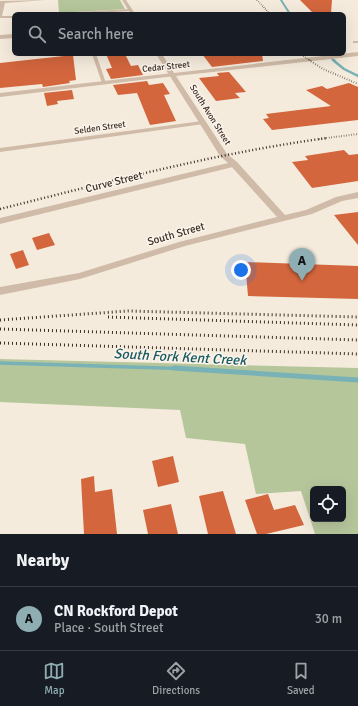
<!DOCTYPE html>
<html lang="en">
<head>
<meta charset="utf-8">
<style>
  body { margin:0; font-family:Signika,sans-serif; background:#20242c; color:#f1f3f6 }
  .controls { position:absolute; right:12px; bottom:12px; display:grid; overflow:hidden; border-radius:6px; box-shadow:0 4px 16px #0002 }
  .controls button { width:36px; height:36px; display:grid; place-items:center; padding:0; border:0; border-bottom:1px solid #363941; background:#171b24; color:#f1f3f6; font:20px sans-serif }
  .you { position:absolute; left:241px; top:270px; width:14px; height:14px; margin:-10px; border:3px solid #fff; border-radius:50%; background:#1a73e8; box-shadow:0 0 0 6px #1a73e833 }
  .badge { display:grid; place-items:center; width:26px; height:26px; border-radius:50%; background:#8faeb3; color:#111; font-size:13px; font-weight:700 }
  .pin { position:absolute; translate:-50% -33px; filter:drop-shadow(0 1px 2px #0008) }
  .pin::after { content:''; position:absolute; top:21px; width:14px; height:12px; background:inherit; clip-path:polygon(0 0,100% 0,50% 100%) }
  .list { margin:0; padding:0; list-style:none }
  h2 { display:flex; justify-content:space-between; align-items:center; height:52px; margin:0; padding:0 16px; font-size:17px }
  h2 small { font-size:13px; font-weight:400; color:#9ea1a6 }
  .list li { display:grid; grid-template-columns:26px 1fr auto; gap:12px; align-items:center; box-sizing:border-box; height:64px; padding:0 16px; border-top:1px solid #363941 }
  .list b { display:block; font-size:15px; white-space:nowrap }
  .list p { margin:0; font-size:13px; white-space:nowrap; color:#9ea1a6 }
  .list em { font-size:13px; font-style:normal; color:#9ea1a6 }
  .icon { flex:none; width:22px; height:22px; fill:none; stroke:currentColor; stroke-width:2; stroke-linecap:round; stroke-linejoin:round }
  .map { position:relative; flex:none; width:358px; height:534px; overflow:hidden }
  .search { position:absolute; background:#171b24; box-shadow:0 4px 16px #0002; left:12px; right:12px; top:12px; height:44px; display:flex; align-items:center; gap:10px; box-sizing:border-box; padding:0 14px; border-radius:6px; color:#9ea1a6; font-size:15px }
  .sheet { height:116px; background:#171b24 }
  nav { display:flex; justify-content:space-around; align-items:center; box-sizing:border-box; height:56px; border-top:1px solid #363941; background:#171b24; font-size:11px; color:#9ea1a6 }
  nav a { display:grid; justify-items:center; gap:2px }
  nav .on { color:#8faeb3 }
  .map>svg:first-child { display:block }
</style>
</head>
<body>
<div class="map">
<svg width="358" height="534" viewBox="0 0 358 534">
  <rect width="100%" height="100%" fill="#f5ebdd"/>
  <path fill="#b6c69b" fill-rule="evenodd" d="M58 0H120L125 9 59 13Z
    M0 359 358 368V534H315L301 491 256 494 245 444 186 438 180 410 0 402ZM313 489H343V519H313Z"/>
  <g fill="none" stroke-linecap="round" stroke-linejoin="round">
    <path stroke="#78b1b6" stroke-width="2" d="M281 0 290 14
      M326 54 335 61"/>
    <path stroke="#78b1b6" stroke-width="2.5" d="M333 60 344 69 358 76"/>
    <path stroke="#78b1b6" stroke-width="3.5" d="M0 363 195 369"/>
    <path stroke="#78b1b6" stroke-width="5" d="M174 368 358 380"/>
  </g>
  <path fill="#d3663d" d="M300 0H332L331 14H314Z
    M106 54H125L131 66 138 65 143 75 111 79 106 69 112 68Z
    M202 54H262L263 61 212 67Z
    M73 55 76 80 69 81 70 83 43 87 42 84 0 88V63Z
    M229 72 246 92 235 93 240 98 216 101 199 78 219 76 217 73Z
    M147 81 149 85 163 83 170 94 164 95 176 121 150 125 137 93 118 95 113 85Z
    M349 83 358 87V120L272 130 263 119 269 118 266 114 331 106 306 90 322 86 327 89Z
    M72 90 74 99 57 101 58 104 47 106 44 93Z
    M344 150 349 155 358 154V181L312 188 292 162 308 160 305 156Z
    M358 212V245L334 215Z
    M49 233 55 245 37 250 32 238Z
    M23 250 29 265 16 269 10 254Z
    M245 262 358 266V299L248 296Z
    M173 456 179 482 158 487 152 461Z
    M94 476 95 492 112 489 117 534H84L81 479Z
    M223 491 236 534H208L199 496Z
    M268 494 274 510 295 505 304 525 266 534H257L245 500Z
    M171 504 178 534H148L143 510Z"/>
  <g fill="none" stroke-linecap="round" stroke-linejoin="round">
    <path fill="#cfbba7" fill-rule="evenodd" d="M130 9 131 11 73 14H57L58 13Z
      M0 16H14V18H0Z
      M353 41H358V43H353Z
      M92 54H96L106 83 105 84 102 83Z"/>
    <path fill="#cfbba7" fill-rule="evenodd" d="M46 0 5 3 2 16 0 17V1Z
      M173 73 175 74V76L0 97V93Z
      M202 121 204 122V124L0 152V148Z
      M231 162H237L285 215 306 210 336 197 358 192V198L342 201 312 214 185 246 80 279 0 295V287L79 273 179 242 277 217 231 166Z"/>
    <path fill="#cfbba7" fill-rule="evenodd" d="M122 0H126L135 14H131Z
      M14 34V38L0 39V35Z
      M358 52V56L176 76 227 154 237 162V166L0 224V218L228 163 220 156 156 54H162L174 73Z"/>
    <path stroke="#3b2f28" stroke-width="1.5" stroke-dasharray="0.5 1.5" stroke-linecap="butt" d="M257 0 270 14
      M300 54 311 61"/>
    <path stroke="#3b2f28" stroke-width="2" stroke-dasharray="0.5 2" stroke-linecap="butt" d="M309 60 323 69 358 84
      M319 139 358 134"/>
    <path stroke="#3b2f28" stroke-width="2.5" stroke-dasharray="1 2.5" stroke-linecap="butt" d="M0 209C108 182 216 153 327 138"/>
    <path stroke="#3b2f28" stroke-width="3" stroke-dasharray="1 3" stroke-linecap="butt" d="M108 317 358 325
      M0 320 128 311 358 317
      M0 329 358 340
      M0 343 358 354"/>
  </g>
  <g text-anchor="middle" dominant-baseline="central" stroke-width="3" stroke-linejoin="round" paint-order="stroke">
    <g font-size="9" fill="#3b2f28" stroke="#fcf4ea">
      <text transform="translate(166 67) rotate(-6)">Cedar Street</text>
      <text transform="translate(210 115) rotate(58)">South Avon Street</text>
      <text transform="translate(100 128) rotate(-8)">Selden Street</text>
    </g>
    <g font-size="11" fill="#3b2f28" stroke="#fcf4ea">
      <text transform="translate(114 182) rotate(-14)">Curve Street</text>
      <text transform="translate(176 234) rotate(-16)">South Street</text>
    </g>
    <g font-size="14" font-style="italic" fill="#185a62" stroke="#fcf4ea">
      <text transform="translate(180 357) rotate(3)">South Fork Kent Creek</text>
    </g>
  </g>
</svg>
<div class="controls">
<button><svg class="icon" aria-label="locate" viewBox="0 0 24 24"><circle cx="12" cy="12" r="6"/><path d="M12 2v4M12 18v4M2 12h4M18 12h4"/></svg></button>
</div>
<div class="you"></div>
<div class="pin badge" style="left:302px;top:281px">A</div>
<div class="search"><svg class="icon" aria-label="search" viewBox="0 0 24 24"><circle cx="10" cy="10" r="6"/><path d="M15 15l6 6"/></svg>Search here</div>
</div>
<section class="sheet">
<h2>Nearby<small></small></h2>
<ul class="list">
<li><span class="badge">A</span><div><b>CN Rockford Depot</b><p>Place · South Street</p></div><em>30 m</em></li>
</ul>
</section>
<nav>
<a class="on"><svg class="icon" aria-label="map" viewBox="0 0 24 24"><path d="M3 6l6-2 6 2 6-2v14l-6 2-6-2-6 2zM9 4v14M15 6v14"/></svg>Map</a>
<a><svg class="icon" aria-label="directions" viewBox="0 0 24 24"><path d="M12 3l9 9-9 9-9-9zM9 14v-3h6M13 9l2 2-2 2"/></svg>Directions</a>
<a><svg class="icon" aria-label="saved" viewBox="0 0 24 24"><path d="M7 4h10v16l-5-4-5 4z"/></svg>Saved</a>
</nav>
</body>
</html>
